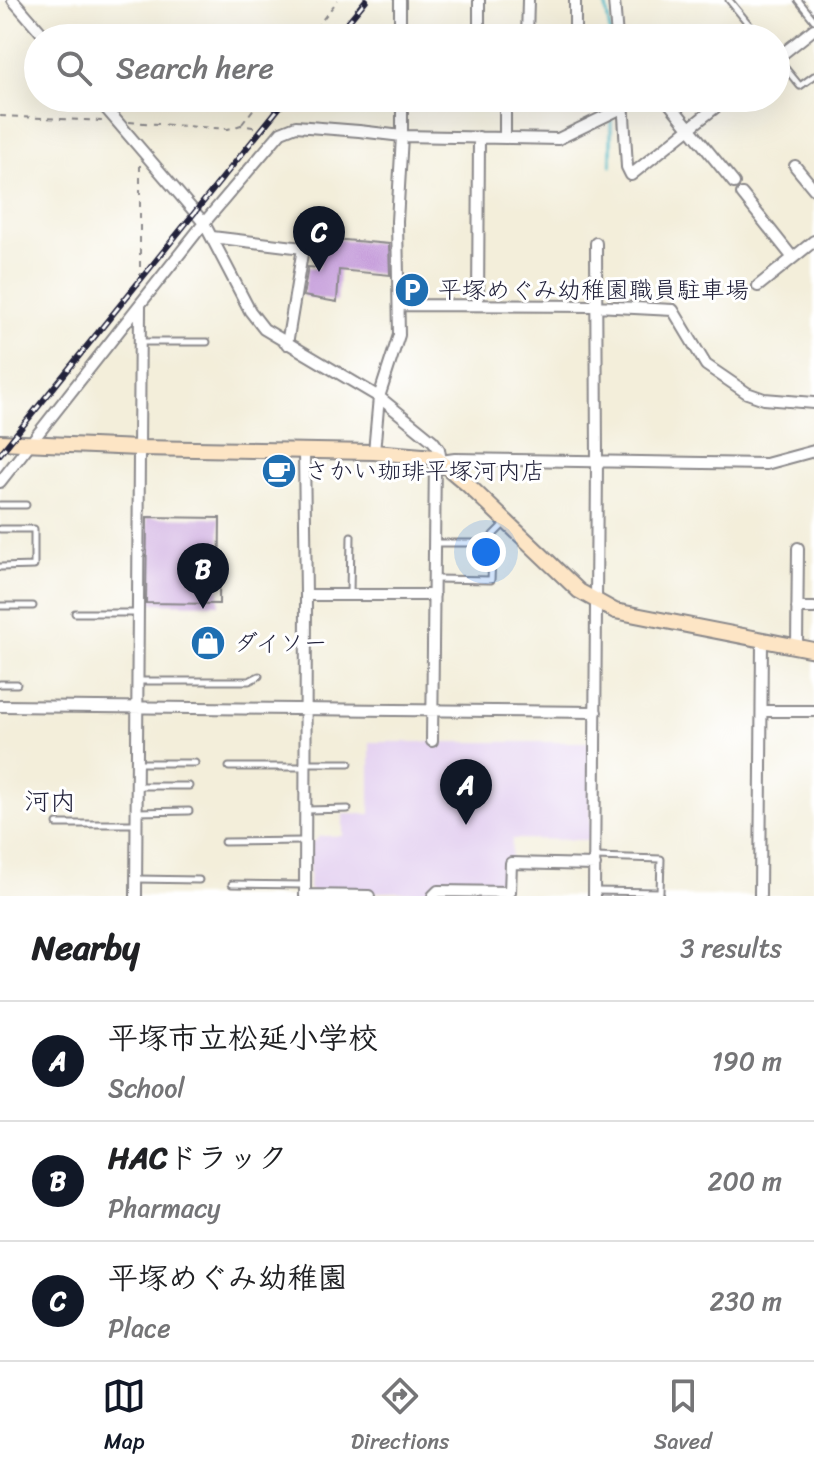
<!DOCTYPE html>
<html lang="en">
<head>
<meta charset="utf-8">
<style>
  body { margin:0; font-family:Sriracha,"Klee One",sans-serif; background:#f6f6f6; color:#202124 }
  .you { position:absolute; left:486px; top:552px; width:28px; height:28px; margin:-20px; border:6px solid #fff; border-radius:50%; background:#1a73e8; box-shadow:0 0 0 12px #1a73e833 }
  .badge { display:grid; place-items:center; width:52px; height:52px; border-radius:50%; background:#111827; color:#fff; font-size:26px; font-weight:700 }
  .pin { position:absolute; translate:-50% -66px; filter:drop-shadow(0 2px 4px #0008) }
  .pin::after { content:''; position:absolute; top:42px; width:28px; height:24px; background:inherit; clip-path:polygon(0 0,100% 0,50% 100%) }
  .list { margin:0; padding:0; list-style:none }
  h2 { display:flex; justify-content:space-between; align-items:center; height:104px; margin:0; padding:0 32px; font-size:34px }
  h2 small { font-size:26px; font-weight:400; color:#757577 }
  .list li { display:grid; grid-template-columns:52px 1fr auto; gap:24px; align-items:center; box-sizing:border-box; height:120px; padding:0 32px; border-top:2px solid #e0e0e0 }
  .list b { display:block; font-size:30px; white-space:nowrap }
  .list p { margin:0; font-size:26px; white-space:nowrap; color:#757577 }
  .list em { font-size:26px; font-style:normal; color:#757577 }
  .icon { flex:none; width:44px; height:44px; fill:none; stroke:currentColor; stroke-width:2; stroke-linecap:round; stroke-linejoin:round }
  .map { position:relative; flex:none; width:814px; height:896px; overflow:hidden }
  .search { position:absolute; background:#fff; box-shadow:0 8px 32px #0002; left:24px; right:24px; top:24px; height:88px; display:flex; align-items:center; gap:20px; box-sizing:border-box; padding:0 28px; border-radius:44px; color:#757577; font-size:30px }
  .sheet { height:464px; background:#fff }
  nav { display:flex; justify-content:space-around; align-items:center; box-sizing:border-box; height:112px; border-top:2px solid #e0e0e0; background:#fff; font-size:22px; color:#757577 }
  nav a { display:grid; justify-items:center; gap:4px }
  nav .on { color:#111827 }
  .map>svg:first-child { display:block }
</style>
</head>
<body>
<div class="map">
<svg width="814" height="896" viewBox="0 0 814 896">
  <rect width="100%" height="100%" fill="#fff"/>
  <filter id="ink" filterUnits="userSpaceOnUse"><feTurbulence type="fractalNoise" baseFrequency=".0125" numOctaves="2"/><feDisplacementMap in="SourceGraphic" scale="16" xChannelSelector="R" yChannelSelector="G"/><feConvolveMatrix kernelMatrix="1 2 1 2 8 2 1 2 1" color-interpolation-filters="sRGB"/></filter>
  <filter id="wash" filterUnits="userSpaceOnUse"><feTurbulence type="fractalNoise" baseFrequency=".006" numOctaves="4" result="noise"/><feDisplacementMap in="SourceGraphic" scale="32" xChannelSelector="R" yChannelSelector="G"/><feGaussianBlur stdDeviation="1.8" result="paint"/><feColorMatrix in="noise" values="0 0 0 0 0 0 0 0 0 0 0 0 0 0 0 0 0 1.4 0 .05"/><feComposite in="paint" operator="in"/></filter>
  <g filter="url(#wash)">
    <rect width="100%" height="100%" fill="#f3eeda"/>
    <path fill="#e5d3f1" d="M370 742H591L590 840 512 839 511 861H506V887L503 890 429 889 426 892H312L309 889 310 845 320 836H343V814H370Z"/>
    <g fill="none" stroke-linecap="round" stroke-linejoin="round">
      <path stroke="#4cb8c8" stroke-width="3" d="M605 0 611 38
        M611 110V98
        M611 166V118"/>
    </g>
    <g id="blocks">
      <path fill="#c8a1dc" d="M322 238 389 244 390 275 339 270 337 302 303 296 308 267 319 268Z
        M147 517 220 518 219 604 146 603Z"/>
    </g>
  </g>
  <g filter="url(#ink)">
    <use href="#blocks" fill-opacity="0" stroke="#8a888a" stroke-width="2"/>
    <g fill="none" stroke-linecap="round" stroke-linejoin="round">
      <g stroke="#8a888a" stroke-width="9">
        <path id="lane" d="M729 0 760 38
          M798 0 814 20
          M777 58 800 86 814 76
          M141 342H207
          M0 505H26
          M0 529H34V566L0 567
          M436 543H492
          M435 579 491 580 493 535 505 523
          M350 594 351 536
          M0 606H33
          M75 613H137
          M138 681H249L259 676
          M0 684H17
          M138 763H195
          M307 763H349
          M229 767H305
          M138 786H189
          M307 810 348 809
          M137 812 189 811
          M57 824H136
          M224 842 304 841
          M137 879 199 880
          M232 884 304 885
          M594 891 660 892 661 859 596 857"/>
      </g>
      <g stroke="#8a888a" stroke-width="14">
        <path id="street" d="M13 0 46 38
          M400 0V38
          M479 0V38
          M614 0 617 38
          M527 38 528 0
          M575 38V0
          M776 59 814 29
          M97 98 204 223 250 311 264 329 379 397 433 441 439 449 441 461 455 459 766 464 814 451
          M623 98 627 167 631 175 727 98
          M665 98 734 183
          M505 138V98
          M795 166 814 189
          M742 194 793 258
          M212 237 303 248 287 344
          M758 286 814 241
          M399 305 596 306 673 310 706 365 747 393 764 399 814 403
          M478 305 479 137
          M304 452 306 595 305 896
          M374 452 379 397 399 335 397 221 402 136V98
          M0 482 204 223 281 132 296 126 359 131 402 136 558 139 624 107
          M306 595H434
          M797 608H814
          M797 646 798 548
          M0 706 596 712
          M762 711H814
          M432 741 435 457
          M305 895 369 896
          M136 896 140 306
          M433 896 438 891 510 892 511 863 595 865
          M594 896 597 460 596 243
          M760 896 762 640"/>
      </g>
      <g stroke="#8a888a" stroke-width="18">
        <path id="secondary" d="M0 442 139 448 374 452 435 457 467 484 579 591 615 611 814 650"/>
      </g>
      <path stroke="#8a888a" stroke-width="2" stroke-dasharray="6 6" stroke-linecap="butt" d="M308 38 338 0
        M0 116 103 121
        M129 122 228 129 241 125 269 130
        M242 124 262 98
        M140 165V286"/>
      <use href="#lane" stroke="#fff" stroke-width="5"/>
      <use href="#street" stroke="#fff" stroke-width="10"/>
      <use href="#secondary" stroke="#fde5c5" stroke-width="14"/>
      <g stroke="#22223b" stroke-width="6">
        <path id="rail" d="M335 38 366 0
          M0 454 287 98"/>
      </g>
      <use href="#rail" stroke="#fff" stroke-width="3" stroke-dasharray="9" stroke-linecap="butt"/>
    </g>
  </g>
  <defs>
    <g id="parking-disc" transform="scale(1.8)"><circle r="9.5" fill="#1f6fb2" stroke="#fff"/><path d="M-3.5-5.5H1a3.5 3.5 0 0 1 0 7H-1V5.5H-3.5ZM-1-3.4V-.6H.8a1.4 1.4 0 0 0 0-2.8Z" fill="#fff"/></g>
    <g id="cafe-disc" transform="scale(1.8)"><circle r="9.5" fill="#1f6fb2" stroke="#fff"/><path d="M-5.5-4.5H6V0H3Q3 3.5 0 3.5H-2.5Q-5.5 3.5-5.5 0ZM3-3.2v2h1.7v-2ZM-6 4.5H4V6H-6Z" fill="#fff"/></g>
    <g id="shop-disc" transform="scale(1.8)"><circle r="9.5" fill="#1f6fb2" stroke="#fff"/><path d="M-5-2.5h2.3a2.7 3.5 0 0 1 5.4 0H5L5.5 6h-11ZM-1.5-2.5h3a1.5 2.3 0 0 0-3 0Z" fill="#fff"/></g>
  </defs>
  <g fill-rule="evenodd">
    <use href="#parking-disc" x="412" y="290"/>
    <use href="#cafe-disc" x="279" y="471"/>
    <use href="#shop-disc" x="208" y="643"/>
  </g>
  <g text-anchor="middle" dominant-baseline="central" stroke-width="6" stroke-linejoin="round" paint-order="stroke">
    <g font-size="24" fill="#22223b" stroke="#fff" text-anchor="start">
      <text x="438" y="290">平塚めぐみ幼稚園職員駐車場</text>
      <text x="305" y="471">さかい珈琲平塚河内店</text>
      <text x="234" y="643">ダイソー</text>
    </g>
    <g font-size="26" fill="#22223b" stroke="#fff">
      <text x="50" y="801">河内</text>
    </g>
  </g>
</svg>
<div class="you"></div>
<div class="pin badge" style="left:466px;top:825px">A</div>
<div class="pin badge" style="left:203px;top:609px">B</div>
<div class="pin badge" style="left:319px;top:272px">C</div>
<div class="search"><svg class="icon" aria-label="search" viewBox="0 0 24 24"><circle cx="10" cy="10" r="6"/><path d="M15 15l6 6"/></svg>Search here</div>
</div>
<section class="sheet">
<h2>Nearby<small>3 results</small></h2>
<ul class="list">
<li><span class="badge">A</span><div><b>平塚市立松延小学校</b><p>School</p></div><em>190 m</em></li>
<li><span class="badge">B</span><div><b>HACドラック</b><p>Pharmacy</p></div><em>200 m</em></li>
<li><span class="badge">C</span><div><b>平塚めぐみ幼稚園</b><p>Place</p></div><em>230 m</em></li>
</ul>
</section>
<nav>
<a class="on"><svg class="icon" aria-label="map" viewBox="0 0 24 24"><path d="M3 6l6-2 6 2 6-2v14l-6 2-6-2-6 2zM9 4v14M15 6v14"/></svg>Map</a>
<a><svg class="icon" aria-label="directions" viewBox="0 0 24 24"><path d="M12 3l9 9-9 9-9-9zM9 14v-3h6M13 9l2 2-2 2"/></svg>Directions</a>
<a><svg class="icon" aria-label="saved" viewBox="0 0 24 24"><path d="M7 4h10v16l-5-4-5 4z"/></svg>Saved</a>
</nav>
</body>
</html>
